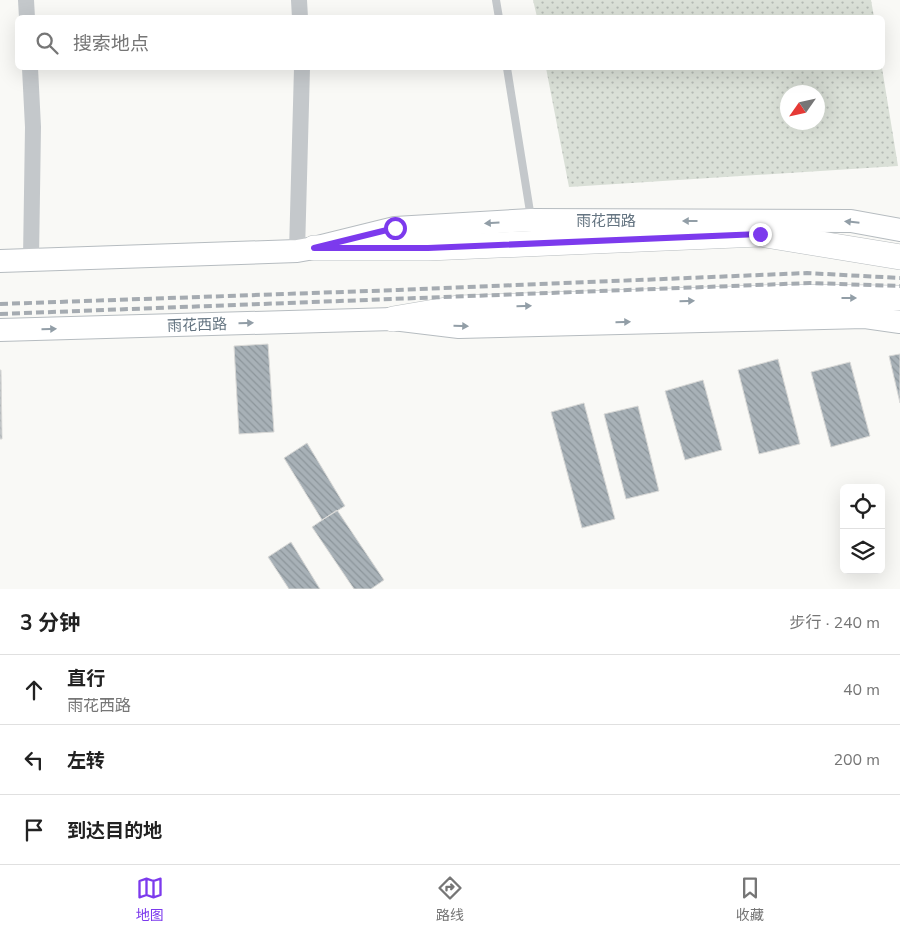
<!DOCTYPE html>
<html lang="zh">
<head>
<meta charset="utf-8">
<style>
  body { margin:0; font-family:"Nunito Sans","Noto Sans SC",sans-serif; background:#f2f2f2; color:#222 }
  .controls { position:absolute; right:15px; bottom:15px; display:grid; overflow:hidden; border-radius:8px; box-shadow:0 5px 20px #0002 }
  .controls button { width:45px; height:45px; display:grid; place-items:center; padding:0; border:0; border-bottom:1px solid #e0e0e0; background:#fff; color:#222; font:25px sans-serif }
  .compass { position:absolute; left:780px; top:85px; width:45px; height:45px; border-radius:50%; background:#fff; box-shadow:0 5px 20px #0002; rotate:236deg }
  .stop { position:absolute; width:15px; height:15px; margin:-11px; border:4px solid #7c3aed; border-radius:50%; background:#fff }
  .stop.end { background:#7c3aed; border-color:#fff; box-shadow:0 1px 5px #0008 }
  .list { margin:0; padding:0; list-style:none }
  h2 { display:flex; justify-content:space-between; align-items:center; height:65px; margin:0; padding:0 20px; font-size:21px }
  h2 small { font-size:16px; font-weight:400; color:#767676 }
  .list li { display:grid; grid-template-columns:32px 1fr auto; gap:15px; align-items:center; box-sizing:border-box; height:70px; padding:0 20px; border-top:1px solid #e0e0e0 }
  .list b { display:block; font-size:19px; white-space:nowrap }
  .list p { margin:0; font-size:16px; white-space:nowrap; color:#767676 }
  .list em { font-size:16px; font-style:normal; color:#767676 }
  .icon { flex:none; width:28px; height:28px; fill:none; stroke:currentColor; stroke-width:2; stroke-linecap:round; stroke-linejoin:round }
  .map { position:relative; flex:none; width:900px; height:589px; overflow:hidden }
  .search { position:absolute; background:#fff; box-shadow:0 5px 20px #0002; left:15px; right:15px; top:15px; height:55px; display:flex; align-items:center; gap:12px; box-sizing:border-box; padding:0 18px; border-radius:8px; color:#767676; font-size:19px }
  .sheet { height:275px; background:#fff }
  nav { display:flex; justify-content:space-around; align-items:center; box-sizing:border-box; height:70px; border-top:1px solid #e0e0e0; background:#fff; font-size:14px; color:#767676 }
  nav a { display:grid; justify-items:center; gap:2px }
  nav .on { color:#7c3aed }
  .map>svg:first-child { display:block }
</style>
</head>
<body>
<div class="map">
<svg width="900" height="589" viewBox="0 0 900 589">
  <defs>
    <pattern id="grass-dots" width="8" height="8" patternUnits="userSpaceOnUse" patternTransform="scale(1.25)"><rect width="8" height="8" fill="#dae0d7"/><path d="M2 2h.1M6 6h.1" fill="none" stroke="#b4bab4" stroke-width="1.8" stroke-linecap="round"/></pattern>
    <pattern id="building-back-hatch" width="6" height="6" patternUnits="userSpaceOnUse" patternTransform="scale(1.25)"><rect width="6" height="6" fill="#a8b1b7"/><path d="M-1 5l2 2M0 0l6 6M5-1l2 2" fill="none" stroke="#8c959a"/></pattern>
  </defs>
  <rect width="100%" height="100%" fill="#f9f9f6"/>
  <path fill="url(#grass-dots)" fill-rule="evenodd" d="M533 0H871L874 17H537Z
    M546 68H882L898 166 569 187ZM788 92H818V122H788Z"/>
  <path fill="url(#building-back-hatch)" stroke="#dadad8" d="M268 344 274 432 239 434 234 346Z
    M900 354V403L889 356Z
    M778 359 800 444 759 454 738 370Z
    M850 362 870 436 831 447 811 372Z
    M0 370H1L2 439H0Z
    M703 380 722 450 685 460 665 391Z
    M584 403 615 519 582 528 551 412Z
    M638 406 659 491 626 499 604 414Z
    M307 443 345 506 322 520 284 458Z
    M337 510 384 580 371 589H354L312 527Z
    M291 542 320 589H289L268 557Z"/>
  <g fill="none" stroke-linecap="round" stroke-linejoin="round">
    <g stroke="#b6bcc0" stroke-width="24">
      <path id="secondary" d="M0 261 297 251 314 248 395 228 531 220 851 221 900 230
        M0 330 393 319 459 327 865 317 900 322"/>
    </g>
    <g stroke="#b7bcbf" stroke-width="26">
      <path id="primary" d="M314 248H428L760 234 900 257
        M393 319 458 308 787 297 900 298"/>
    </g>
    <path stroke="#c4c8cb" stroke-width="8" d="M496 0 499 18
      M507 68 531 218"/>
    <path stroke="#c4c8cb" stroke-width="16" d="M26 0 27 18
      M299 0 300 18
      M30 68 33 127 31 259
      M297 251 302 68"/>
    <use href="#secondary" stroke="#fff" stroke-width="22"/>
    <use href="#primary" stroke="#fff" stroke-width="25"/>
    <path stroke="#a5abb1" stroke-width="4" stroke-dasharray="8 4" stroke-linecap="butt" d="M0 304 398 290 807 273 900 278
      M0 314 810 283 900 286"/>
  </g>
  <defs><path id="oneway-solid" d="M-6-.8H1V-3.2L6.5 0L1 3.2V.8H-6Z" transform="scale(1.25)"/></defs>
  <g fill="#929ea7">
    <use href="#oneway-solid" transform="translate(690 221) rotate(-180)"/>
    <use href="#oneway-solid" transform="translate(852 222) rotate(-174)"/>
    <use href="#oneway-solid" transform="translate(492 223) rotate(177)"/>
    <use href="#oneway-solid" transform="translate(849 298)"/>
    <use href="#oneway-solid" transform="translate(687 301) rotate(-2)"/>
    <use href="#oneway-solid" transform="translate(524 306) rotate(-2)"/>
    <use href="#oneway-solid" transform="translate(623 322) rotate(-1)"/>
    <use href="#oneway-solid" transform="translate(246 323) rotate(-2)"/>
    <use href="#oneway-solid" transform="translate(461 326) rotate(2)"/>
    <use href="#oneway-solid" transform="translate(49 329) rotate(-2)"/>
  </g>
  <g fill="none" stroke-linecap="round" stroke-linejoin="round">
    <path stroke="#7c3aed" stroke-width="6" d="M395 228 314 248H428L760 234"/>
  </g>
  <g text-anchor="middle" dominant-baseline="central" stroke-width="5" stroke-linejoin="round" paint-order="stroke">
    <g font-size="15" fill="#647481" stroke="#fff">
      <text x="606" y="221">雨花西路</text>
      <text transform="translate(197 325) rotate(-2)">雨花西路</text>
    </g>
  </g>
</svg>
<div class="controls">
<button><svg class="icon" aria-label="locate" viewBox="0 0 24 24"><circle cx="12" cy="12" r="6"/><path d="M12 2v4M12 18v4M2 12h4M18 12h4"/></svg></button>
<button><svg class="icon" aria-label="layers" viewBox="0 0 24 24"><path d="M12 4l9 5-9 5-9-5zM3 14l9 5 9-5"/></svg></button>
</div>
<svg class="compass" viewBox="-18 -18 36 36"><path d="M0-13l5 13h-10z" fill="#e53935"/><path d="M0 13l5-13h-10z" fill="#767676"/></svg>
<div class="stop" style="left:395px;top:228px"></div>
<div class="stop end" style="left:760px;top:234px"></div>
<div class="search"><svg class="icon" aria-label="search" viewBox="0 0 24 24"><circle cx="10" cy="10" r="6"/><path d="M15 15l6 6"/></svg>搜索地点</div>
</div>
<section class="sheet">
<h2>3 分钟<small>步行 · 240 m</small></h2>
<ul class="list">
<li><svg class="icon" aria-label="ahead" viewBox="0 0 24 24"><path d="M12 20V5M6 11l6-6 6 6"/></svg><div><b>直行</b><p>雨花西路</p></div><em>40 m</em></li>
<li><svg class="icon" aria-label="left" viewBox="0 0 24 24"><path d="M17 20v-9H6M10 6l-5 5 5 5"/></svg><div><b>左转</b></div><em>200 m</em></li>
<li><svg class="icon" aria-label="arrive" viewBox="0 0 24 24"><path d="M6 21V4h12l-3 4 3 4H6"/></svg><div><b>到达目的地</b></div></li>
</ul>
</section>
<nav>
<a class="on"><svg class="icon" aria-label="map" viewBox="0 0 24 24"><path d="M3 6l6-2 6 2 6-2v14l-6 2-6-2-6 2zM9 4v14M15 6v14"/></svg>地图</a>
<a><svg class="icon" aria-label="directions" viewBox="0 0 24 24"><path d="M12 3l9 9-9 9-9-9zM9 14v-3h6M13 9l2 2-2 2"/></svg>路线</a>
<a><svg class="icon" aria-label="saved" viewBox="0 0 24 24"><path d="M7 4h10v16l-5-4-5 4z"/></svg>收藏</a>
</nav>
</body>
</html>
